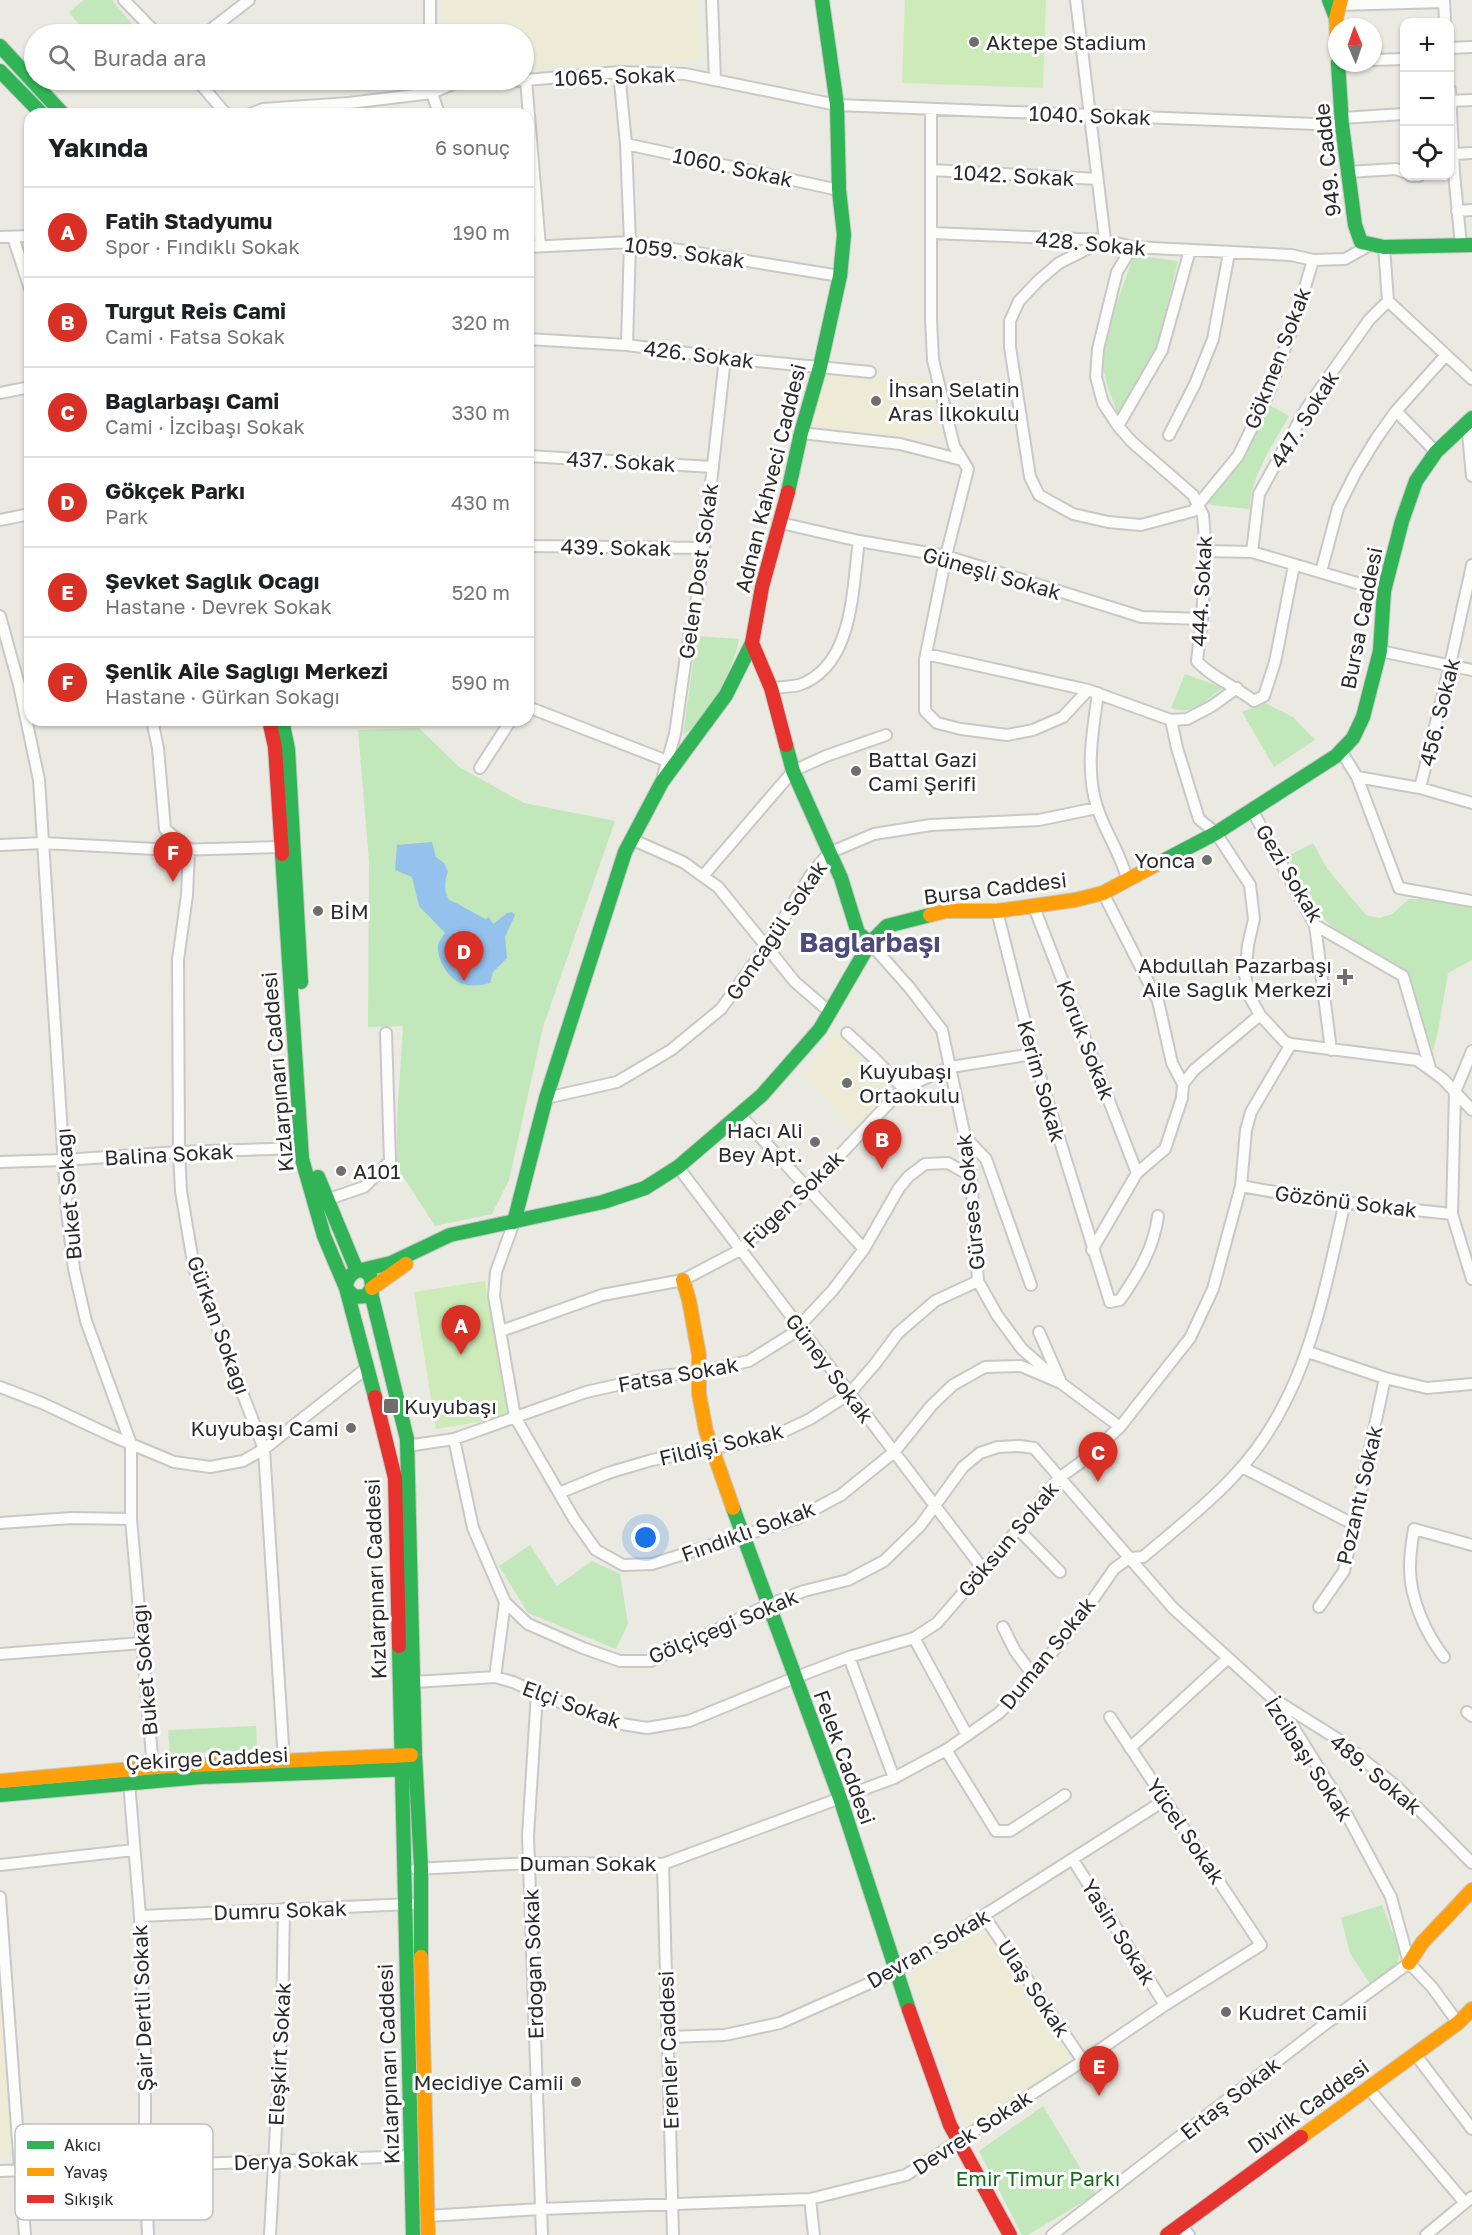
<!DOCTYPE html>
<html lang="tr">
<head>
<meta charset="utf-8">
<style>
  body { margin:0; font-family:"Golos Text",sans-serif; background:#f2f2f2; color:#202124 }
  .controls { position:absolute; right:18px; top:18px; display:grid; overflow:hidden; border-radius:12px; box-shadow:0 2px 4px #0004 }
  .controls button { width:54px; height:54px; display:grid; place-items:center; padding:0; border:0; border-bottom:2px solid #e0e0e0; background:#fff; color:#202124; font:30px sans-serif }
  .compass { position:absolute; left:1328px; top:18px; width:54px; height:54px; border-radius:50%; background:#fff; box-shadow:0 2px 4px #0004; rotate:358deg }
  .you { position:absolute; left:646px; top:1538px; width:21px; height:21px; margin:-15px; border:4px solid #fff; border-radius:50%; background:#1a73e8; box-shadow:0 0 0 9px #1a73e833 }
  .badge { display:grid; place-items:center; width:39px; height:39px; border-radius:50%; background:#d93025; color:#fff; font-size:20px; font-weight:700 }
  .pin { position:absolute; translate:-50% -50px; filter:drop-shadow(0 2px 3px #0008) }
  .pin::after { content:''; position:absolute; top:32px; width:21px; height:18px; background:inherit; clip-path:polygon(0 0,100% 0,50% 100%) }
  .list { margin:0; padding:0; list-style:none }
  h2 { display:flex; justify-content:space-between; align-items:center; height:78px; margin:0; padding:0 24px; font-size:26px }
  h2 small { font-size:20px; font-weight:400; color:#757577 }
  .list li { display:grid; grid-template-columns:39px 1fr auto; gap:18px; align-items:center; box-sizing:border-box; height:90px; padding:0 24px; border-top:2px solid #e0e0e0 }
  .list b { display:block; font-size:22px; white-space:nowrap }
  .list p { margin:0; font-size:20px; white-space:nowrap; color:#757577 }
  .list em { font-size:20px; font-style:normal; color:#757577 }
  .icon { flex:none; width:33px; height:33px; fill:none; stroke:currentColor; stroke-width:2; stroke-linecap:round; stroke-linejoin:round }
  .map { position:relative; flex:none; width:1472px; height:2235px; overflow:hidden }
  .search { position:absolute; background:#fff; box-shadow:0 2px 4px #0004; left:24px; top:24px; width:510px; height:66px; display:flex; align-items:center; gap:15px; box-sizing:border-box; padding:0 21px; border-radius:33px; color:#757577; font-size:22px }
  .panel { position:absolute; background:#fff; box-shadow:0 2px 4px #0004; left:24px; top:108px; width:510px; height:618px; border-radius:18px }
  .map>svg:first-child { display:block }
</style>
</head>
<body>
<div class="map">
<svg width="1472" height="2235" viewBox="0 0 1472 2235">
  <rect width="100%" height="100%" fill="#eae9e2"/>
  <path fill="#edebd6" d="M442 0H698L701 52 694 62 524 68V34H444Z
    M825 370 881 377H928L941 433 908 438 812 425Z
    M356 720H421L424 726 358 730Z
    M837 1032 891 1090 852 1130 803 1075Z
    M982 1926 1078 2059 968 2129 910 1974Z
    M0 2011H2L5 2042 11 2153 7 2157H0Z"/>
  <path fill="#c2e7ba" d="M84 0H112L140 34H87L69 12Z
    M1134 255 1178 261 1155 354 1119 418 1107 384 1102 364 1111 320Z
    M1268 404 1289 416C1273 445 1251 475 1249 509L1212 505 1206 502 1241 463Z
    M697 636 739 639C734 668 709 719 683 735Z
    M1185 674 1224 688C1207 698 1192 717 1171 708Z
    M1265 703 1293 717 1315 740 1274 767 1242 712Z
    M419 728 459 767 524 803 615 821 543 1027 509 1180 492 1214 435 1226 397 1167V1119L403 1026 368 1027 369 861 358 730Z
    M1313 843 1328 870 1366 915 1380 918 1392 914 1409 899H1439L1472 906V960L1448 973 1438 1031 1433 1051 1406 972 1333 928 1310 905 1288 856Z
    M530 1545 557 1586 592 1561 620 1574 628 1624 616 1649 528 1613 499 1566Z
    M256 1726 257 1750 170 1754 168 1730Z
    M1382 1905 1400 1951 1397 1963 1370 1984 1350 1953 1341 1918Z
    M1043 2106 1096 2194 1028 2235H1022L979 2151Z"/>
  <path fill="#ccebb8" d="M905 0H1046L1043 88 902 83Z
    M485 1281 508 1417 436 1429 414 1292Z"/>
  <path fill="#94c2ed" d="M432 842 436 857 444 863 448 872C444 882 444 891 449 900 462 905 473 913 486 919L489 917 493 924 507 913 512 912 515 915 505 937 507 958 493 972 490 983C468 989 453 985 442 964 440 959 437 951 438 945 439 941 443 936 445 933L419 906 412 877 395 870 397 845Z"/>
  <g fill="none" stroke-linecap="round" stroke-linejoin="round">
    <g stroke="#c8c8c7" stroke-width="14">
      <path id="street" d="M124 0 157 34
        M430 0V34
        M712 0 715 80
        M1076 0 1105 240 1059 263 1038 281 1019 301 1010 321V347L1030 477 1039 495 1073 514 1108 522 1141 525 1193 511 1238 456 1267 397 1296 318 1313 260
        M1444 0 1445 22
        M1334 5 1444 2
        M205 34 249 0
        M1450 48 1472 47
        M1373 60 1404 59
        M619 72 626 144 630 242 627 345
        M197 80 226 114
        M432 80V93L439 114
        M526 80 540 246
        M1450 90 1454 173 1461 245
        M1450 101 1472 100
        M931 109V233L1105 240 1132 247 1291 255 1313 260 1345 259 1370 245
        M250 114 263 109 349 103 432 93 455 83 526 80 619 72 685 74 837 105 1342 125
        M1342 118 1404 114
        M626 144 839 190
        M1454 154 1472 153
        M931 170 1097 179
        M1348 172 1396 169 1404 172
        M1411 176H1419
        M1457 211 1472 210
        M931 233V319L933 360 954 446 968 469 946 556 925 659V711L937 723 961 729 1007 735 1033 730 1063 717 1088 690
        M0 237 30 236
        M13 237 30 289
        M528 247 630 242 840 276
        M1132 247 1117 272 1098 349 1096 377 1103 403 1118 426 1132 442 1193 495 1203 515 1206 551 1202 619 1197 661C1208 675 1238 688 1254 701L1264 696 1275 662 1294 565
        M1384 247 1388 301 1472 379
        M528 339 627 345 725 358 870 372
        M0 393 30 387
        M1396 411 1436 452
        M1467 423 1472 476
        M1118 426 1162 350 1190 250
        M801 433 900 444 962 460
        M1169 435 1195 384 1213 339 1229 253
        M528 456 713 467
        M0 520 30 514
        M781 523 859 541 946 556 1142 617 1202 619
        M528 546 704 548
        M1206 551 1252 552 1384 591
        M1252 552 1259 494 1306 409 1369 320 1388 301
        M1321 572 1338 508 1356 472 1376 439 1396 411 1446 355
        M0 616 19 685 39 780 67 1211 74 1269 86 1321 131 1444V1519L153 1767
        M1380 651 1472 670
        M926 654 1088 690 1171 720 1187 719 1212 706 1237 688
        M771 688C780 687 790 687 799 685 854 666 852 589 859 541
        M1098 693C1093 730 1085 770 1097 807 1105 832 1121 854 1127 879
        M528 707 667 761
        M152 720 158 748 165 829 189 849 187 895 178 960 179 1152 181 1191 194 1268 264 1449 284 1761
        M1171 720 1177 748 1199 819 1216 833 1250 885 1254 919 1248 945 1245 975 1250 997 1260 1015 1285 1042 1291 1044 1417 1060 1443 1079 1472 1110
        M1341 751 1357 777 1420 788 1472 803
        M480 768 511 720
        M663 776 675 734 688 642 700 582 725 358
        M1357 777 1399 888 1472 901
        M1420 788 1450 665 1472 565
        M1252 810 1315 925 1403 976 1430 1068
        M631 839 683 862 718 887 795 982 831 1013
        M0 845 43 843 174 850 281 847
        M703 876 793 771 826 756 886 735
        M1103 893 1158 1001 1172 1063 1183 1084
        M1034 907 1137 1173
        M997 911 1033 1054 1110 1302 1120 1300C1138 1274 1154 1248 1158 1216
        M1315 925 1331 1050
        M870 943 909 987 942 1030 965 1137 971 1176 978 1281 997 1315 1022 1349 1061 1383 1120 1427
        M847 1033 874 1058 903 1088
        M1472 1051 1455 1092 1452 1214 1472 1279
        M546 1098 617 1082 671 1050 721 1009 765 948 812 873 829 853 874 834 931 825 1039 820 1097 808
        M740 1115 864 1249
        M965 1137 986 1159 1031 1285
        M0 1162 64 1160 179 1152 301 1148
        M678 1167 983 1569
        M1241 1186 1314 1199 1452 1214
        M326 1200 364 1187 390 1161 386 1033
        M514 1222 496 1272 494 1296 515 1417 574 1519 596 1550 623 1565 652 1564 798 1518 841 1495 894 1452 932 1405 953 1385 985 1367 1021 1366 1061 1383
        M1092 1250 1137 1173 1165 1149 1182 1098 1183 1084 1194 1070 1260 1015
        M501 1331 602 1295 683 1280 740 1250 808 1189 903 1088 951 1067 1033 1054
        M1039 1332 1060 1380
        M1308 1352 1385 1378 1427 1388 1472 1384
        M0 1387 42 1403 112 1436 174 1462 210 1467 243 1461 264 1449 368 1367
        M454 1439 473 1528 505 1602 528 1624 583 1648 620 1661H651L768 1605 804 1591 848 1580 884 1561 920 1526 963 1467 980 1453 998 1447 1020 1446 1034 1448 1173 1608 1270 1696 1295 1730 1340 1802 1391 1897 1409 1963 1432 1987 1458 2023
        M407 1446 454 1439 586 1392 653 1377 697 1372 749 1361 792 1334 833 1290 864 1249 899 1188 909 1176 925 1164 948 1163 971 1176
        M1242 1467 1353 1524
        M559 1493 608 1473 652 1460 772 1437 810 1419 849 1394 875 1364 898 1333 935 1301 978 1281
        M0 1523 72 1518 131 1519
        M1018 1529 1060 1572
        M1319 1607 1344 1571 1385 1378
        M1003 1627 1015 1651 1033 1675
        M914 1638 967 1735
        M0 1654 142 1643
        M849 1657 894 1778
        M1444 1657C1426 1634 1409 1597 1410 1566 1410 1554 1412 1541 1414 1529L1472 1545
        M495 1677 505 1602
        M414 1682 495 1677 513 1682 537 1693 610 1722 647 1728 689 1721 794 1678 849 1657 914 1638 937 1623 1018 1529 1059 1478 1080 1463 1120 1427 1190 1338 1213 1289 1241 1186 1246 1130 1251 1112 1291 1044
        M537 1693 528 1836 542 2235
        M1277 1701 1339 1740 1397 1787 1472 1863
        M1467 1712 1472 1716
        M1130 1748 1227 1659
        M946 1750 996 1831H1010L1065 1795
        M129 1782 140 1916 145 2050V2166L148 2235
        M1073 1860 1165 2005
        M663 1864 673 2235
        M0 1865 134 1850
        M416 1869 530 1863 663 1864 894 1778 946 1750 999 1713 1015 1697 1078 1621 1114 1569 1129 1558 1143 1557C1173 1531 1205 1507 1232 1478 1306 1401 1322 1301 1345 1202
        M0 1897 25 2235
        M140 1916 411 1904
        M984 1916 1083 2061
        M668 2037 725 2035 780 2023 895 1972 1165 1800
        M1415 2054 1472 2129
        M1368 2088 1465 2203
        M0 2171 413 2156
        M810 2199 814 2235
        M428 2216 540 2209 810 2199 906 2175 1083 2061 1165 2005 1261 1945 1110 1717
        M1181 2225 1189 2235
        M270 2235 282 2020 284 1909
        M1052 2235 1324 2025 1409 1963
        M1426 2235 1472 2197"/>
    </g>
    <g stroke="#c8c8c7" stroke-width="16">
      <path id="fast" d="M1329 0 1336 18
        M0 46 63 114
        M1338 63 1342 125 1355 225 1361 242 1384 247 1472 245
        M0 71 42 114
        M788 492 801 433 820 367 840 276 844 235 839 190 837 105 822 0
        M282 720 288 749 301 982
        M786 745 793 771 841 878 858 933 870 943
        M282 854 302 1159 324 1236 346 1288 375 1397
        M1159 863 1216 833 1336 756 1353 738 1363 717 1380 651 1384 591 1402 521 1416 481 1436 452 1472 418
        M318 1177 357 1271
        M514 1222 546 1098 625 852 662 782 726 695 752 643
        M357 1271 391 1263 450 1235 603 1202 645 1188 678 1167 762 1095 820 1029 870 943 887 926 930 915
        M372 1288 366 1296 354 1297 346 1288C346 1276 360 1262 370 1276 373 1282 371 1291 372 1297L407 1439 415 1755 421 1868V1957
        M733 1508 840 1798 909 2010
        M399 1646 413 2235
        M0 1795 201 1777 411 1769"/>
    </g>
    <g stroke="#c8c8c7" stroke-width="16">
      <path id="slow" d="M1337 39 1336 18 1341 0
        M930 915 946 911H997L1075 900 1103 893 1159 863
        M683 1280 689 1300 699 1355V1394L706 1431 733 1508
        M372 1288 406 1264
        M0 1781 153 1767 411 1755
        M421 1957 428 2235
        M1409 1963 1422 1943 1472 1890
        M1301 2137 1458 2023 1472 2009"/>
    </g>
    <g stroke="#c8c8c7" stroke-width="16">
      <path id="jam" d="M269 720 275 747 282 854
        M786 745 771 688 752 643 762 587 788 492
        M375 1397 395 1478 399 1646
        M909 2010 950 2125 1010 2235
        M1167 2235 1301 2137"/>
    </g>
    <use href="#street" stroke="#fcfcfb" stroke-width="10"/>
    <use href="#fast" stroke="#30b455" stroke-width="14"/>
    <use href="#slow" stroke="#ff9f0a" stroke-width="14"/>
    <use href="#jam" stroke="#e5322d" stroke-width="14"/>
  </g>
  <g fill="#6e6e6c" stroke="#fff" stroke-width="2">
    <circle cx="974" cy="42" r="6"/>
    <circle cx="876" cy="401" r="6"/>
    <circle cx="856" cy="771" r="6"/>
    <circle cx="1207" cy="860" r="6"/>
    <circle cx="318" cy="911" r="6"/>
    <path d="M1342 968h6v6h6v6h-6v6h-6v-6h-6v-6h6z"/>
    <circle cx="847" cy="1083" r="6"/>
    <circle cx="815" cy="1142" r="6"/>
    <circle cx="341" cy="1171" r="6"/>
    <rect x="383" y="1398" width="16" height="16" rx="3"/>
    <circle cx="351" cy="1428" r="6"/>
    <circle cx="1226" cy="2012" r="6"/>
    <circle cx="576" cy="2082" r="6"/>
  </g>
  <g text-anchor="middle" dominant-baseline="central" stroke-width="6" stroke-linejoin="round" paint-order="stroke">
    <g font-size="21" fill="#2c2c2c" stroke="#fff" text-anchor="start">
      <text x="986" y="42">Aktepe Stadium</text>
      <text x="888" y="389">İhsan Selatin<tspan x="888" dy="24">Aras İlkokulu</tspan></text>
      <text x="868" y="759">Battal Gazi<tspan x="868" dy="24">Cami Şerifi</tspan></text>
      <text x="1195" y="860" text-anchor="end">Yonca</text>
      <text x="330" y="911">BİM</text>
      <text x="1332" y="965" text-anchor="end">Abdullah Pazarbaşı<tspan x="1332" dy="24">Aile Sağlık Merkezi</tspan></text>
      <text x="859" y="1071">Kuyubaşı<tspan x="859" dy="24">Ortaokulu</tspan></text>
      <text x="803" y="1130" text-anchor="end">Hacı Ali<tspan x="803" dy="24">Bey Apt.</tspan></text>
      <text x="353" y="1171">A101</text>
      <text x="404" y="1406">Kuyubaşı</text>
      <text x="339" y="1428" text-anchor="end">Kuyubaşı Cami</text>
      <text x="1238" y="2012">Kudret Camii</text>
      <text x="564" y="2082" text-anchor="end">Mecidiye Camii</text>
    </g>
    <g font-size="21" fill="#2c2c2c" stroke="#fff">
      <text transform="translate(615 76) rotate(-2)">1065. Sokak</text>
      <text transform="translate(1090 115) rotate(2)">1040. Sokak</text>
      <text transform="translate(1327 160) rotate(-96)">949. Cadde</text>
      <text transform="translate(733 167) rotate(12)">1060. Sokak</text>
      <text transform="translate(1014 175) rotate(3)">1042. Sokak</text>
      <text transform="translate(1091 243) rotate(5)">428. Sokak</text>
      <text transform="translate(685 252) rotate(8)">1059. Sokak</text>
      <text transform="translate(699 354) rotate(7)">426. Sokak</text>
      <text transform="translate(1277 358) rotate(-69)">Gökmen Sokak</text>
      <text transform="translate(1304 419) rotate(-58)">447. Sokak</text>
      <text transform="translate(621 461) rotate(3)">437. Sokak</text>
      <text transform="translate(770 478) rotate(-76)">Adnan Kahveci Caddesi</text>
      <text transform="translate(616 547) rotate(1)">439. Sokak</text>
      <text transform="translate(698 571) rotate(-82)">Gelen Dost Sokak</text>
      <text transform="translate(992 573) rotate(16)">Güneşli Sokak</text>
      <text transform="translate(1201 591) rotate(-87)">444. Sokak</text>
      <text transform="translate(1361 618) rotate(-79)">Bursa Caddesi</text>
      <text transform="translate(1439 712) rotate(-76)">456. Sokak</text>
      <text transform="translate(1290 873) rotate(59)">Gezi Sokak</text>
      <text transform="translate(995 888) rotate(-7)">Bursa Caddesi</text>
      <text transform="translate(776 930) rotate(-56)">Goncagül Sokak</text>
      <text transform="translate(1086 1040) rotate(69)">Koruk Sokak</text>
      <text transform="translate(277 1072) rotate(-95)">Kızlarpınarı Caddesi</text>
      <text transform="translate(1042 1081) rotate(74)">Kerim Sokak</text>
      <text transform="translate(169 1154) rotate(-3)">Balina Sokak</text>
      <text transform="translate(68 1194) rotate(-95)">Buket Sokağı</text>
      <text transform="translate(793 1199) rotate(-44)">Fügen Sokak</text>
      <text transform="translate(1346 1201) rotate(7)">Gözönü Sokak</text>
      <text transform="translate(970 1202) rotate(-96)">Gürses Sokak</text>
      <text transform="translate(219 1325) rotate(70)">Gürkan Sokağı</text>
      <text transform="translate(830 1368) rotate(53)">Güney Sokak</text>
      <text transform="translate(678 1374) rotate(-10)">Fatsa Sokak</text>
      <text transform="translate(721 1444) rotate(-13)">Fildişi Sokak</text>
      <text transform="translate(1359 1495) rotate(-77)">Pozantı Sokak</text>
      <text transform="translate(748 1531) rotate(-20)">Fındıklı Sokak</text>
      <text transform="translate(1008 1539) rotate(-50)">Göksun Sokak</text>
      <text transform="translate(375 1579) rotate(-92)">Kızlarpınarı Caddesi</text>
      <text transform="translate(723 1626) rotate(-23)">Gölçiçeği Sokak</text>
      <text transform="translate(1047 1653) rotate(-51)">Duman Sokak</text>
      <text transform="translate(144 1670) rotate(-95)">Buket Sokağı</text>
      <text transform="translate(572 1704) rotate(20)">Elçi Sokak</text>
      <text transform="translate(845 1757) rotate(70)">Felek Caddesi</text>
      <text transform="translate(207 1758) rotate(-3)">Çekirge Caddesi</text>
      <text transform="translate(1309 1759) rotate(57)">İzcibaşı Sokak</text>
      <text transform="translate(1376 1774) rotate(40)">489. Sokak</text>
      <text transform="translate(1186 1831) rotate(56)">Yücel Sokak</text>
      <text x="588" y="1863">Duman Sokak</text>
      <text transform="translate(280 1910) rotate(-2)">Dumru Sokak</text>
      <text transform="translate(1119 1932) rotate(58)">Yasin Sokak</text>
      <text transform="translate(928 1948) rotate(-30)">Devran Sokak</text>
      <text transform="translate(533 1964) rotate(-92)">Erdoğan Sokak</text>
      <text transform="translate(1034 1988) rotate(56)">Ulaş Sokak</text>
      <text transform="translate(142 2008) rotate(-92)">Şair Dertli Sokak</text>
      <text transform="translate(668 2050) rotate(-92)">Erenler Caddesi</text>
      <text transform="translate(279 2054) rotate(-87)">Eleşkirt Sokak</text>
      <text transform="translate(388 2064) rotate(-92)">Kızlarpınarı Caddesi</text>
      <text transform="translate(1230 2098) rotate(-38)">Ertaş Sokak</text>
      <text transform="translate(1308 2106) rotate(-36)">Divrik Caddesi</text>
      <text transform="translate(972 2132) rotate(-33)">Devrek Sokak</text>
      <text transform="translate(296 2160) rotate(-2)">Derya Sokak</text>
    </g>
    <g font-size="21" fill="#196c1b" stroke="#fff">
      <text x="1038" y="2178">Emir Timur Parkı</text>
    </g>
    <g font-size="27" font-weight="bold" fill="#4d4b7e" stroke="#fff">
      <text x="870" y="942">Bağlarbaşı</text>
    </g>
  </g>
  <rect x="15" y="2124" width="198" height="96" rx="9" fill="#fff" stroke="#c0c0c0" stroke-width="1.5"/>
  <rect x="27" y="2141" width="27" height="8" fill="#30b455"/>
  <rect x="27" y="2168" width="27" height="8" fill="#ff9f0a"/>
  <rect x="27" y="2195" width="27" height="8" fill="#e5322d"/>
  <g font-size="16" fill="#2c2c2c">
    <text x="64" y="2151">Akıcı</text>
    <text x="64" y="2178">Yavaş</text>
    <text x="64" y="2205">Sıkışık</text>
  </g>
</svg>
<div class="controls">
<button>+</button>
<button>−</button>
<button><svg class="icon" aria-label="locate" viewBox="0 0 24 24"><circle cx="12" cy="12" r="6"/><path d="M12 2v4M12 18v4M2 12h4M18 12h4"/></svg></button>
</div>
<svg class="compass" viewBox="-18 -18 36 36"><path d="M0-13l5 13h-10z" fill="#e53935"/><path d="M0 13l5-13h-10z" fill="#757577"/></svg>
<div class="you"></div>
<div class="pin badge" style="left:461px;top:1355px">A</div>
<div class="pin badge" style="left:882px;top:1169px">B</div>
<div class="pin badge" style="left:1098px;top:1482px">C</div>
<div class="pin badge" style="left:464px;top:981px">D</div>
<div class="pin badge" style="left:1099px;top:2096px">E</div>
<div class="pin badge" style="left:173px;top:882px">F</div>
<div class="search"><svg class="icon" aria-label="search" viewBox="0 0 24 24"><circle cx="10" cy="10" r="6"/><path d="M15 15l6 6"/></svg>Burada ara</div>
<section class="panel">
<h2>Yakında<small>6 sonuç</small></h2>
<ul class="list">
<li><span class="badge">A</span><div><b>Fatih Stadyumu</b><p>Spor · Fındıklı Sokak</p></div><em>190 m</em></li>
<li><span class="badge">B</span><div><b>Turgut Reis Cami</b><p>Cami · Fatsa Sokak</p></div><em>320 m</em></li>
<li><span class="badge">C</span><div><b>Bağlarbaşı Cami</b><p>Cami · İzcibaşı Sokak</p></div><em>330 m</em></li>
<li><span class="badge">D</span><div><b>Gökçek Parkı</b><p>Park</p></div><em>430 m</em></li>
<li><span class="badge">E</span><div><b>Şevket Sağlık Ocağı</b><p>Hastane · Devrek Sokak</p></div><em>520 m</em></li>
<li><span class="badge">F</span><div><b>Şenlik Aile Sağlığı Merkezi</b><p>Hastane · Gürkan Sokağı</p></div><em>590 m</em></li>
</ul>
</section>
</div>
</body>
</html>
